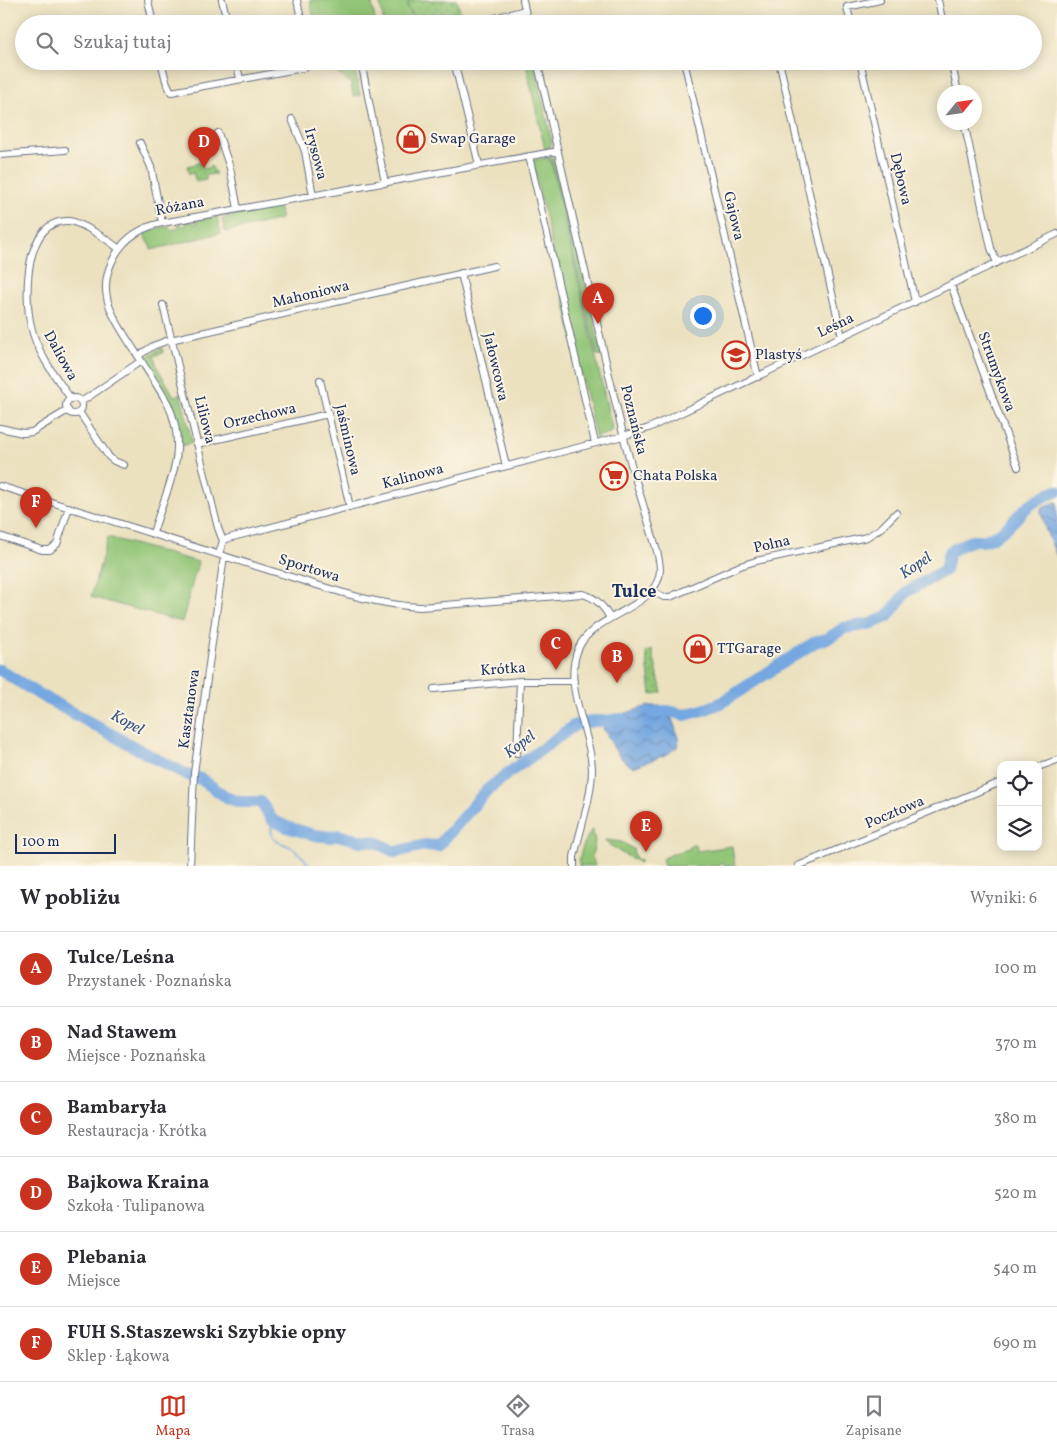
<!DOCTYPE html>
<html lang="pl">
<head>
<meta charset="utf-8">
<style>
  body { margin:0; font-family:Vollkorn,serif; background:#f2f2f3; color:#2b2b33 }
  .controls { position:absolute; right:15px; bottom:15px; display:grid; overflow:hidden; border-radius:10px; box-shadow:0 2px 12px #0003 }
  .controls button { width:45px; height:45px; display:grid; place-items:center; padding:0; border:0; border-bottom:1px solid #e1e1e2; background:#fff; color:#2b2b33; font:25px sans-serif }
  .compass { position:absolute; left:937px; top:85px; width:45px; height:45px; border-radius:50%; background:#fff; box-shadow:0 2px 12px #0003; rotate:61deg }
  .scale { position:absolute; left:15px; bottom:12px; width:101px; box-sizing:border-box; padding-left:5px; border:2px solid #1b2f5e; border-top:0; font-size:14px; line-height:18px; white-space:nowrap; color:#1b2f5e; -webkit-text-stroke:4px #fcf5e5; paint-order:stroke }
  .you { position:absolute; left:702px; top:315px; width:18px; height:18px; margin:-12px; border:4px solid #fff; border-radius:50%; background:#1a73e8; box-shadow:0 0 0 8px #1a73e833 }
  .badge { display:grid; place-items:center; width:32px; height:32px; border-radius:50%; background:#c8321e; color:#fff; font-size:16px; font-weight:700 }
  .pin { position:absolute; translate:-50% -41px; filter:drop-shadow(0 1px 2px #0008) }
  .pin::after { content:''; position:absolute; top:26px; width:18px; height:15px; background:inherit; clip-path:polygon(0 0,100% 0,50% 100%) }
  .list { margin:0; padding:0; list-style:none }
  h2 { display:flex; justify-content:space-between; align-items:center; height:65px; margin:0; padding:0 20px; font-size:21px }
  h2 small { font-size:16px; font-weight:400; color:#7c7c81 }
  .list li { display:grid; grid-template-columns:32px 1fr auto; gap:15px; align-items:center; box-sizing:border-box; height:75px; padding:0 20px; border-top:1px solid #e1e1e2 }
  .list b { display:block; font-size:19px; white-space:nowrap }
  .list p { margin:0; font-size:16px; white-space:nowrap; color:#7c7c81 }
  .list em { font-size:16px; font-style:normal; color:#7c7c81 }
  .icon { flex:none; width:28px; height:28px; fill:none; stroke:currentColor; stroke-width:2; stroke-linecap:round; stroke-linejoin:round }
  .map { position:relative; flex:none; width:1057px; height:866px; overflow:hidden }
  .search { position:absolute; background:#fff; box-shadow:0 2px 12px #0003; left:15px; right:15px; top:15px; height:55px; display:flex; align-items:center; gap:12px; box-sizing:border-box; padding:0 18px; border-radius:28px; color:#7c7c81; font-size:19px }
  .sheet { height:515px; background:#fff }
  nav { display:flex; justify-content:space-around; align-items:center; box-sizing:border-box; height:70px; border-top:1px solid #e1e1e2; background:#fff; font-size:14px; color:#7c7c81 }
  nav a { display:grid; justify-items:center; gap:2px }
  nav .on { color:#c8321e }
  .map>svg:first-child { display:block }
</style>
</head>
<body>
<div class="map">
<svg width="1057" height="866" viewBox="0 0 1057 866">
  <defs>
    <pattern id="park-dots" width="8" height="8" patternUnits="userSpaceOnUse" patternTransform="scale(1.25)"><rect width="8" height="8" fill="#92c577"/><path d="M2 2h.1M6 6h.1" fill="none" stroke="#76a065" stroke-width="1.8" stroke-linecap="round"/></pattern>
    <pattern id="water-waves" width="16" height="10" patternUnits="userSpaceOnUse" patternTransform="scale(1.25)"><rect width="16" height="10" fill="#75a7e0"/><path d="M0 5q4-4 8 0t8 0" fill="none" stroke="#5f88b9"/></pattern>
  </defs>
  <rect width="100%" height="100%" fill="#fcf5e5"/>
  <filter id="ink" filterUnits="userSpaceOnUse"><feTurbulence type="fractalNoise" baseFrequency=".02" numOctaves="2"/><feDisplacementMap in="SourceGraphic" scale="10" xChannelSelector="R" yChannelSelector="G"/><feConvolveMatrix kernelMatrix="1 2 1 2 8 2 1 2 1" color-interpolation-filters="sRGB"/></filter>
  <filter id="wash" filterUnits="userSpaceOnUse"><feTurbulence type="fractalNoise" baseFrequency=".0096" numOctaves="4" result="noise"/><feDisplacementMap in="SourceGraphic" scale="20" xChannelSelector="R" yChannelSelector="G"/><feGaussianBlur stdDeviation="1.12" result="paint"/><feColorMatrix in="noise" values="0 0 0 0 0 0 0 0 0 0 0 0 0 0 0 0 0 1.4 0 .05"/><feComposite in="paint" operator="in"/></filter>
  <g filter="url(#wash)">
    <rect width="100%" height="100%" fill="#ebe1bf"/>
    <path fill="#92c577" stroke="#567a6a" d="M310 0H371L376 24H315Z
      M388 0H407L409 1 408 4 414 24H384L380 4 382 1Z
      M343 61H353L360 95 353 96 351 83 332 69 336 63Z
      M525 61H534L552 142 550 147 545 150Z
      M547 156 554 158 558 164 602 356 597 355 552 162Z
      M546 158 551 162 612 428 610 433 599 436 596 439 532 160Z
      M277 206 279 209 281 219 225 232 222 219 227 218V215H229V218H233V214L246 212 248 215 251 214V211Z
      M217 216 221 233 151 250 150 243H148L143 233 150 230 169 226 171 230 179 228 178 224 181 223 182 226 187 225 186 222 192 221 194 224 197 223 196 220Z
      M162 348 163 353 154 356 157 367 174 396 181 394 192 442 182 446C179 413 169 398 151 371L152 369 147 361 149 355Z
      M108 537 198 562 182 622 91 597Z
      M592 829 595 841 592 856 595 866H579C579 852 585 841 592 829Z
      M606 840 622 842 633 849 636 860 640 859V863L620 852 604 841Z
      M695 844 697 851 732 846 735 866 724 865 723 862 719 863V866H664L662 859 674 853 689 849 690 846Z"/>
    <path fill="url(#park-dots)" stroke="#567a6a" d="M407 0H457L461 16 426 24H414L411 12 407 8 409 1Z
      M200 162 204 169 211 166 216 174 206 175V180L196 182 193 173 189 174 187 166 196 164Z
      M652 650 662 692 651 695 646 652Z"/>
    <path fill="url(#water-waves)" stroke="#486b9f" d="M1057 502V557L1046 531 1041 512V509L1053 503Z
      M648 706H665C673 719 677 730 679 745L668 754 633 767C613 756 615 745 603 729L606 721 608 719Z"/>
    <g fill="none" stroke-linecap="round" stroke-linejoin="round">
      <path stroke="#75a7e0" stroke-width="2" d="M272 820C269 845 276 839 293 848 299 852 305 860 310 866"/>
      <path stroke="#75a7e0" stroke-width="12" d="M0 670 40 695 158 760 188 775 201 779 222 794 230 799 241 802H261L272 820 287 827 314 835 331 837 338 835 360 841H369L378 843 395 852 425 845 438 846 487 790 507 774 575 725 594 721H606L622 719
        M652 713 668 711 685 715 706 709 721 703 815 642 827 639 844 628 871 624 888 616 906 592 945 570 949 552C959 547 972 537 983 541 1004 534 1008 526 1023 511 1032 501 1046 495 1057 491"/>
    </g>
  </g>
  <g filter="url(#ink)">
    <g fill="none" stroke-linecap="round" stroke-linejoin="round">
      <g stroke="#646d80" stroke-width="8">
        <path id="minor" d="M148 0 153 24
          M222 0 228 24
          M297 0 302 24
          M523 0 528 24
          M938 0 943 24
          M472 24 525 10
          M851 24 847 7 880 0
          M161 61 166 81 171 92 303 68 310 63 316 61
          M236 61 240 79
          M361 61 385 183
          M454 61 479 165
          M537 61C566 185 593 310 623 434 630 464 640 494 649 524 653 539 660 555 660 570 659 608 595 613 579 647 561 686 591 730 592 769 592 796 580 830 574 857V866
          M684 61 758 377
          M779 61 842 337
          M860 61 915 302
          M951 61 958 92
          M292 119 305 151 313 196
          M964 122 991 248 997 263
          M218 133 230 168 238 209
          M140 143 151 167 162 223
          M0 155 65 150
          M529 156 595 443
          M461 273 506 466
          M951 285 1018 467
          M163 305 218 528 223 541
          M138 356 153 346 166 341 494 266
          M320 380 350 507
          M66 406a8 8 0 1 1 16 0a8 8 0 1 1-16 0Z
          M71 399C55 376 37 353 31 326 24 297 24 218 69 221 81 222 110 241 119 249
          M81 402 141 361
          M79 412 109 457 114 461 124 465
          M0 428 23 433 32 432 68 410
          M197 444 328 414
          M0 486C89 513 177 542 265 569 316 584 367 604 420 607L582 594C596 597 603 606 610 618
          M153 533C167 486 190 453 168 404 156 383 142 362 129 342 110 312 95 289 116 254 126 237 143 227 162 223L558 151
          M0 536 42 550H50L57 544 69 507
          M219 554 223 541 229 538 623 436 649 428 1057 234
          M652 591 664 597H670L740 566 756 561 867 537 881 528 896 513
          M434 689 520 681H574
          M517 753 520 681
          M1038 767 1057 760
          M190 866 194 773 224 556
          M798 866 1001 782"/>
      </g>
      <use href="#minor" stroke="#fff" stroke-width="6"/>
    </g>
  </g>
  <defs>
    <g id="shop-ring" transform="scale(1.4375)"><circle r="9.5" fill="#fcf5e5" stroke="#c8321e" stroke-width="1.5"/><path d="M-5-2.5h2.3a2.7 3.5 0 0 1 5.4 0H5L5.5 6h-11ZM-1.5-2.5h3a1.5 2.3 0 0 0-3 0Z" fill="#c8321e"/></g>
    <g id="school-ring" transform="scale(1.4375)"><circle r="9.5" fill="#fcf5e5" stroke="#c8321e" stroke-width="1.5"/><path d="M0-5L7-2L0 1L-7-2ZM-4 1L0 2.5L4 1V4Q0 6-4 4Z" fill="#c8321e"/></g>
    <g id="supermarket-ring" transform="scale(1.4375)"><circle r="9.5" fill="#fcf5e5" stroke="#c8321e" stroke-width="1.5"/><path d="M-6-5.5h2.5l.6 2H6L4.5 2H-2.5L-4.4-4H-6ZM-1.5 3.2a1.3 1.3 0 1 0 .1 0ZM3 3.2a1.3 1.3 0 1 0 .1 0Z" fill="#c8321e"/></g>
  </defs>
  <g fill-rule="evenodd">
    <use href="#shop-ring" x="411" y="139"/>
    <use href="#school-ring" x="736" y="355"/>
    <use href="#supermarket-ring" x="614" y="476"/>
    <use href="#shop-ring" x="698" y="649"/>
  </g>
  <g text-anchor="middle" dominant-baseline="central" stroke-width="4" stroke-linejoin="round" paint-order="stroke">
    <g font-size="15" fill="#1b2f5e" stroke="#fcf5e5" text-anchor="start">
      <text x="430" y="139">Swap Garage</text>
      <text x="755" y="355">Plastyś</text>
      <text x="633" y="476">Chata Polska</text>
      <text x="717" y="649">TTGarage</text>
    </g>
    <g font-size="15" fill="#1b2f5e" stroke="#fcf5e5">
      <text transform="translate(315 154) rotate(75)">Irysowa</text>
      <text transform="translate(900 179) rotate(77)">Dębowa</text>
      <text transform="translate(180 207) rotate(-11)">Różana</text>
      <text transform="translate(733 216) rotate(77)">Gajowa</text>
      <text transform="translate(311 295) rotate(-13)">Mahoniowa</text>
      <text transform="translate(836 326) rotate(-26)">Leśna</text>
      <text transform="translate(60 356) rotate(61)">Daliowa</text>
      <text transform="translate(495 367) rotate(77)">Jałowcowa</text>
      <text transform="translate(996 372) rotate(70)">Strumykowa</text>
      <text transform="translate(260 417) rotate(-13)">Orzechowa</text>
      <text transform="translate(204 420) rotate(76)">Liliowa</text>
      <text transform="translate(633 420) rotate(76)">Poznańska</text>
      <text transform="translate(347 440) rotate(77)">Jaśminowa</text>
      <text transform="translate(413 477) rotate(-15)">Kalinowa</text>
      <text transform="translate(772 545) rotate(-13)">Polna</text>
      <text transform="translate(309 569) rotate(17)">Sportowa</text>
      <text transform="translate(503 670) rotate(-4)">Krótka</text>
      <text transform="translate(190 709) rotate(-82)">Kasztanowa</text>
      <text transform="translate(895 813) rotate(-23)">Pocztowa</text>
    </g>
    <g font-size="16" font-style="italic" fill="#365385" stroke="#fcf5e5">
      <text transform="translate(916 566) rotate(-34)">Kopel</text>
      <text transform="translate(127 723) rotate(29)">Kopel</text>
      <text transform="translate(520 745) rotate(-37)">Kopel</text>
    </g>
    <g font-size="18" font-weight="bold" fill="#1b2f5e" stroke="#fcf5e5">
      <text x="634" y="592">Tulce</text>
    </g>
  </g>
</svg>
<div class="controls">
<button><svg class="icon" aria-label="locate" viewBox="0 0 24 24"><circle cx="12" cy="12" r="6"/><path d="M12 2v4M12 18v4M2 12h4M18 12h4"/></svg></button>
<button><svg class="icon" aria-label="layers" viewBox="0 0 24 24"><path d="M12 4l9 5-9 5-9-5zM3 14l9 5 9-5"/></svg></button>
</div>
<svg class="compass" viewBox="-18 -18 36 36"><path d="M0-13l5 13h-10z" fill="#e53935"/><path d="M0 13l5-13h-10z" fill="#7c7c81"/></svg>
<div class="scale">100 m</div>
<div class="you"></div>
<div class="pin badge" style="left:598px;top:324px">A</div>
<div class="pin badge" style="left:617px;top:683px">B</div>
<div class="pin badge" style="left:556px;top:670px">C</div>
<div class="pin badge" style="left:204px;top:168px">D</div>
<div class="pin badge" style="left:646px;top:852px">E</div>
<div class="pin badge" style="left:36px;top:528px">F</div>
<div class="search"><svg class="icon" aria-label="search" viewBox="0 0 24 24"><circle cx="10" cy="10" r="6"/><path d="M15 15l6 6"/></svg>Szukaj tutaj</div>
</div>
<section class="sheet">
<h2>W pobliżu<small>Wyniki: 6</small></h2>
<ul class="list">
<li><span class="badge">A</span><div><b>Tulce/Leśna</b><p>Przystanek · Poznańska</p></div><em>100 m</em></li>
<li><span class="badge">B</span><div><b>Nad Stawem</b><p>Miejsce · Poznańska</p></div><em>370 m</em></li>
<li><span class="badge">C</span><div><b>Bambaryła</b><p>Restauracja · Krótka</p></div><em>380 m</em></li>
<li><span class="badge">D</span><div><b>Bajkowa Kraina</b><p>Szkoła · Tulipanowa</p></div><em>520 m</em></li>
<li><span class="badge">E</span><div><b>Plebania</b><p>Miejsce</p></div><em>540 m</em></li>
<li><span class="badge">F</span><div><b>FUH S.Staszewski Szybkie opny</b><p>Sklep · Łąkowa</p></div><em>690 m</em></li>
</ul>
</section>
<nav>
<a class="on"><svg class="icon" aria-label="map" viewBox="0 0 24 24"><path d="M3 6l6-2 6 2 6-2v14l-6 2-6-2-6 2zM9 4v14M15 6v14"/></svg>Mapa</a>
<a><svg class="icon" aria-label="directions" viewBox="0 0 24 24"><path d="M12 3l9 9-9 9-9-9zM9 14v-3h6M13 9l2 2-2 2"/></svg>Trasa</a>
<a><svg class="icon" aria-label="saved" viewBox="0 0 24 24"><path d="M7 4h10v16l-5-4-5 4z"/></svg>Zapisane</a>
</nav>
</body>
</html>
